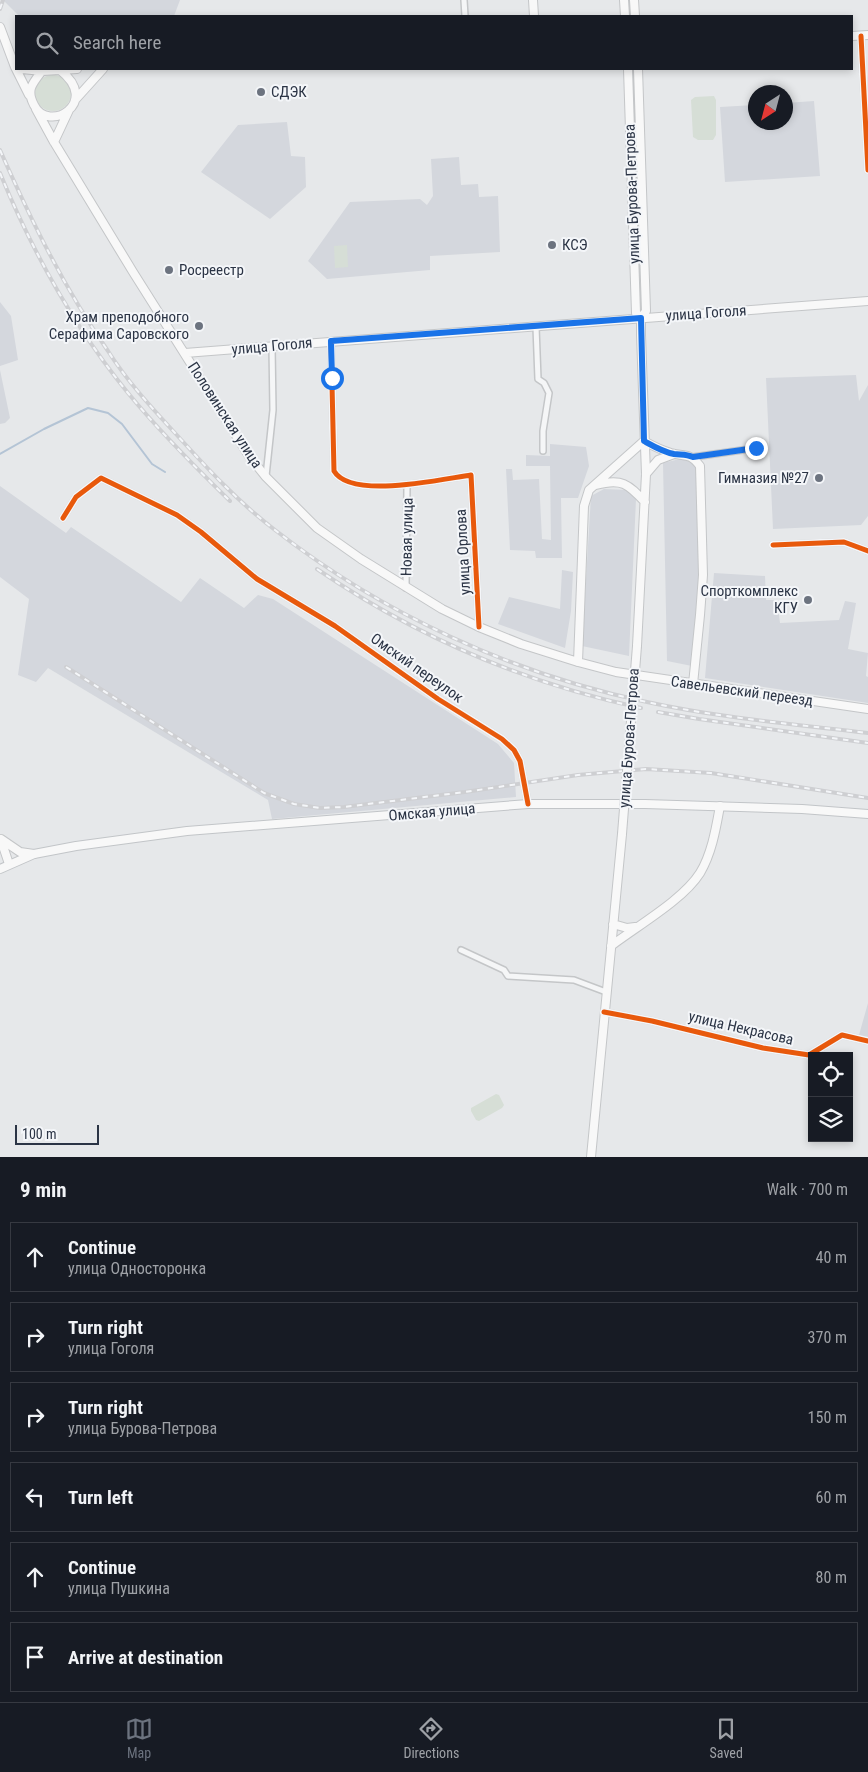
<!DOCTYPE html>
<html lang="en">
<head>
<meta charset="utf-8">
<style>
  body { margin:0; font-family:"Roboto Condensed",sans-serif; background:#20242c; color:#f1f3f6 }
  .controls { position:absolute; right:15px; bottom:15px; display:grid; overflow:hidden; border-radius:0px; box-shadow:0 2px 8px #0003 }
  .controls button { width:45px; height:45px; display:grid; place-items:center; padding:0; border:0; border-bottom:1px solid #363941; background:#171b24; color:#f1f3f6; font:25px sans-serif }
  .compass { position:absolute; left:748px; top:85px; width:45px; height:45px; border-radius:50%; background:#171b24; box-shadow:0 2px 8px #0003; rotate:216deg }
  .scale { position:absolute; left:15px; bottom:12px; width:84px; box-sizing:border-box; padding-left:5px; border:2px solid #2b3445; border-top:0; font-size:14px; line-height:18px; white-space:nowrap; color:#2b3445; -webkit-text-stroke:4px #f4f6f9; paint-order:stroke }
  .stop { position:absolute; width:15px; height:15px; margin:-11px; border:4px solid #1a73e8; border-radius:50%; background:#fff }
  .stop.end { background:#1a73e8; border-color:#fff; box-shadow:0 1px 5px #0008 }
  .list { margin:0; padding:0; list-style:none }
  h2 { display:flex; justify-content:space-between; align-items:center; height:65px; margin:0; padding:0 20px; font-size:21px }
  h2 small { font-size:16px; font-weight:400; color:#9ea1a6 }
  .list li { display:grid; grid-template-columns:32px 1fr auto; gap:15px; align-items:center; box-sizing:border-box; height:70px; margin:0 10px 10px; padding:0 10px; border:1px solid #363941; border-radius:0px }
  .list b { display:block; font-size:19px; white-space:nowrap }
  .list p { margin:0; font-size:16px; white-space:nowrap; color:#9ea1a6 }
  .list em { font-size:16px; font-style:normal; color:#9ea1a6 }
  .icon { flex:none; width:28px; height:28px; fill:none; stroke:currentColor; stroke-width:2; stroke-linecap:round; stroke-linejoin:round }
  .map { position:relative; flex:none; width:868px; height:1157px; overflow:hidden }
  .search { position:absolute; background:#171b24; box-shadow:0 2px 8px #0003; left:15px; right:15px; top:15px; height:55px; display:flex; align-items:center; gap:12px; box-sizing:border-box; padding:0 18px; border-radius:0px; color:#9ea1a6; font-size:19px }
  .sheet { height:545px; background:#171b24 }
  nav { display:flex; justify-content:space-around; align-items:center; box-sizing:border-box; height:70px; border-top:1px solid #363941; background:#171b24; font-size:14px; color:#9ea1a6 }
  nav a { display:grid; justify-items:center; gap:2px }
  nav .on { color:#6c737f }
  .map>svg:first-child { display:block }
</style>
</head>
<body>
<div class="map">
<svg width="868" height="1157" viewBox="0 0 868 1157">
  <rect width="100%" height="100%" fill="#e6e8ea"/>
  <path fill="#d4d7dd" d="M3 0H180L174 16H19Z
    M814 101 820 176 725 182 720 107 755 105 756 122H786V103Z
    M287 122 291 156 305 157 306 187 270 219 201 172 238 125Z
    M459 157 461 185 478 184 479 197 498 196 500 252 430 256V270L327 279 308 261 350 202 420 199 427 205 433 196 431 159Z
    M0 302 11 316 18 360 0 366Z
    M0 370 10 418 5 423 0 424Z
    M856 375 859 401 868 385V516L861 525 773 529 766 378Z
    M550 444 586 447 589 466 578 498H561L562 558H536L535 551 510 550 506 469H512L513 480 539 479 542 539 551 540 550 466H526V455L550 456Z
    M684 458 696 464 700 574 692 666 667 661 663 463Z
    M0 486 66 533 71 527 181 602 200 578 244 608 258 595 273 599 498 744 514 763 516 797 272 819 268 800 48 668 36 682 18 675 29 599 0 577Z
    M604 489 627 490 636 499 629 656 582 646 591 496Z
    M562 570 573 572 571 611 565 648 498 624 509 597 560 609Z
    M714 573 765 576 766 600H777L780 623 839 620 845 601 856 603 848 649 868 653 866 676 868 677V703L705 678Z
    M868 1003V1037L859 1035Z"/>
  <path fill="#d6ded6" d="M35 93a18 18 0 1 1 36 0a18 18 0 1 1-36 0Z
    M714 96 716 100V135L713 140H698L693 137 691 100 695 97Z
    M347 245 348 267 335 268 334 246Z
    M496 1094 499 1095 504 1105 502 1108 479 1121 476 1120 471 1111V1108Z"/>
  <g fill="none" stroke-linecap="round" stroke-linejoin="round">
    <path stroke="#b4c4d5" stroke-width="2" d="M0 454 44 429 88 408 108 413 122 424 152 464 165 472"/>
    <g stroke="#c4c6c8" stroke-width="8">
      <path id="street" d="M464 0 465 16
        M861 36 868 170
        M536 327 538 379 544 383 549 393 543 431V451
        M331 341 334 471C351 500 442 479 471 475L479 627
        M693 457 764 447
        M266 476 273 410 272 347
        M63 518 76 497 101 478 177 515 201 532 257 579 335 626 438 699 502 739 514 750 520 761 528 804
        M773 545 844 542 868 551
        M406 588 407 486
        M461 950 504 970 508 976 574 980 606 992
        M604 1012 652 1021 763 1048 809 1055 842 1035 868 1041"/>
    </g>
    <g stroke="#c4c6c8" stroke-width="10">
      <path id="secondary" d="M533 0 534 16
        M624 0 625 16
        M634 0 635 16
        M0 27 15 67 29 95
        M852 36 868 35
        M22 69 42 71
        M628 69 636 313 641 318
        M60 70C102 103 48 134 34 105 26 90 32 84 42 71Z
        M60 70 77 69
        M75 100 103 69
        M36 109 54 142 133 272 249 456 266 477 317 528 361 559 442 609 479 627 521 644 578 662 616 672 868 709
        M54 142 69 110
        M185 353 868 301
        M644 441C653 446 661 450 671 453 686 457 689 452 700 466L703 575 700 615 693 684
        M646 474 658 460 674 454
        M596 485C622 478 628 484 645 502
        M637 646 646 474 641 335V318L646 311 638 69
        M578 662 584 506 589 490 644 441
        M1 839 20 852 34 854
        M1 840 9 864
        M613 924 627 928 635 927
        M611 946C637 926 683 900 700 873 712 853 716 828 720 806
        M591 1157 622 834"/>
    </g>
    <g stroke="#c2c5c8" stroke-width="10">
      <path id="primary" d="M0 869 34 854 76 846 187 831 528 804H645L802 809 868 814"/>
    </g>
    <use href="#street" stroke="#f5f6f7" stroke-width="5"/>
    <use href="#secondary" stroke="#f8f8f8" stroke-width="8"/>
    <use href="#primary" stroke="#f8f8f8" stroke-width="8"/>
    <g stroke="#cecfd2" stroke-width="4">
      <path id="rail" d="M0 9 3 0
        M0 150C31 220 64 288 108 351 127 381 151 407 175 433 206 467 238 502 275 530 383 614 513 674 647 702 720 718 794 724 868 733
        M0 173C32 251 75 328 128 393 160 432 195 467 230 501
        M317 569C415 636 524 683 641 708
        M66 667 264 793 294 804 320 808 344 807 465 792 578 775 646 769 711 773 868 798
        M658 712 699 719 868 743"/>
    </g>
    <use href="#rail" stroke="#f4f6f9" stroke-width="2" stroke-dasharray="5.5" stroke-linecap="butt"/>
    <g stroke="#c4c6c8" stroke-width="10" stroke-linecap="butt">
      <path id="secondary-bridge" d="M622 834 637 646"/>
    </g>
    <use href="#secondary-bridge" stroke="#f8f8f8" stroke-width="8"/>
    <g stroke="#f4f6f9" stroke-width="8">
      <path id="cycleway" d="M861 36 868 170
        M331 341 334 471C351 500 442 479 471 475L479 627
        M63 518 76 497 101 478 177 515 201 532 257 579 335 626 438 699 502 739 514 750 520 761 528 804
        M773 545 844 542 868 551
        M604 1012 652 1021 763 1048 809 1055 842 1035 868 1041"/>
    </g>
    <use href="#cycleway" stroke="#e8590c" stroke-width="5"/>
  </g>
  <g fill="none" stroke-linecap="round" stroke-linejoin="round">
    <path stroke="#1a73e8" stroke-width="6" d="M332 378 331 341 641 318 644 441C653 446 663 452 674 454 681 455 686 454 693 457L756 448"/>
  </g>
  <g fill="#6c737f" stroke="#f4f6f9" stroke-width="2">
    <circle cx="261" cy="92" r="5"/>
    <circle cx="552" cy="245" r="5"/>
    <circle cx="169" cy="270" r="5"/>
    <circle cx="199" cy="326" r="5"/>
    <circle cx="819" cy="478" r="5"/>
    <circle cx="808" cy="600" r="5"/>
  </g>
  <g text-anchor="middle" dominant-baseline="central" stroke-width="4" stroke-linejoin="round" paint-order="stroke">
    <g font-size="15" fill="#2b3445" stroke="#f4f6f9" text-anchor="start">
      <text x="271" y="92">СДЭК</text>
      <text x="562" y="245">КСЭ</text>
      <text x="179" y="270">Росреестр</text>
      <text x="189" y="317" text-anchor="end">Храм преподобного<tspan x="189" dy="17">Серафима Саровского</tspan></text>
      <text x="809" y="478" text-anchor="end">Гимназия №27</text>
      <text x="798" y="591" text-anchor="end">Спорткомплекс<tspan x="798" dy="17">КГУ</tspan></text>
    </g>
    <g font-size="15" fill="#2b3445" stroke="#f4f6f9">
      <text transform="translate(632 194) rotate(-92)">улица Бурова-Петрова</text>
      <text transform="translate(706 313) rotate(-4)">улица Гоголя</text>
      <text transform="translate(272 346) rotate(-5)">улица Гоголя</text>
      <text transform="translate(225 415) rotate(57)">Половинская улица</text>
      <text transform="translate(407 537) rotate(-89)">Новая улица</text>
      <text transform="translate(463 552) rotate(-93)">улица Орлова</text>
      <text transform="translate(417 668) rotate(35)">Омский переулок</text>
      <text transform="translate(742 691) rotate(8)">Савельевский переезд</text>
      <text transform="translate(629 738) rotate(-86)">улица Бурова-Петрова</text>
      <text transform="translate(432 812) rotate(-5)">Омская улица</text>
      <text transform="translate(741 1028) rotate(13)">улица Некрасова</text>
    </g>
  </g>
</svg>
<div class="controls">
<button><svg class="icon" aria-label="locate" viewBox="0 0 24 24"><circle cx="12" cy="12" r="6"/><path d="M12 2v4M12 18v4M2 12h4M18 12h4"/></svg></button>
<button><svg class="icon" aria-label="layers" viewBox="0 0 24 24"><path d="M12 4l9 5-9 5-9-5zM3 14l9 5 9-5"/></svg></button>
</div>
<svg class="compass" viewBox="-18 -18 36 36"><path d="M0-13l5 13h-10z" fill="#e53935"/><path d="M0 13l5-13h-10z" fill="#9ea1a6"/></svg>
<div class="scale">100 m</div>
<div class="stop" style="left:332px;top:378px"></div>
<div class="stop end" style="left:756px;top:448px"></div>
<div class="search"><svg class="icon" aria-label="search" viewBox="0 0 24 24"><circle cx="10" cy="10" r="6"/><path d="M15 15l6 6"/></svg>Search here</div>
</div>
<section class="sheet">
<h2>9 min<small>Walk · 700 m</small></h2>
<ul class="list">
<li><svg class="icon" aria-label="ahead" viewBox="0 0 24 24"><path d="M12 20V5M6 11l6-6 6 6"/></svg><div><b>Continue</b><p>улица Односторонка</p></div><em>40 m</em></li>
<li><svg class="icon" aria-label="right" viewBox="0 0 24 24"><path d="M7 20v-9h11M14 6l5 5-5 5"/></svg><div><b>Turn right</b><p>улица Гоголя</p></div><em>370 m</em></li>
<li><svg class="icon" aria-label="right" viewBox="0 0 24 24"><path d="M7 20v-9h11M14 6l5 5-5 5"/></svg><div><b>Turn right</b><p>улица Бурова-Петрова</p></div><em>150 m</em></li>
<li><svg class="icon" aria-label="left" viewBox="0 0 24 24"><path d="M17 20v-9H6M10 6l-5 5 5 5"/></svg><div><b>Turn left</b></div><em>60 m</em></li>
<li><svg class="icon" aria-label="ahead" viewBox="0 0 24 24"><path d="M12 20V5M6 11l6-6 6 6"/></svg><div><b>Continue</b><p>улица Пушкина</p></div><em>80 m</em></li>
<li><svg class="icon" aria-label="arrive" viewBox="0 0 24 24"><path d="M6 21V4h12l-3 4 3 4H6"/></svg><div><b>Arrive at destination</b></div></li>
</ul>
</section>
<nav>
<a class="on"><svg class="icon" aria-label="map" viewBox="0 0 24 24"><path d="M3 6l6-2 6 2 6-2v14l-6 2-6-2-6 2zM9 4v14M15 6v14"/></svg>Map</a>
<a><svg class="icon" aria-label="directions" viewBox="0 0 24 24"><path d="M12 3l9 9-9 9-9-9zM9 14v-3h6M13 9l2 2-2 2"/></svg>Directions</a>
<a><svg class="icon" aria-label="saved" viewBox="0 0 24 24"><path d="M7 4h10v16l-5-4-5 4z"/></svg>Saved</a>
</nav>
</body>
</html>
